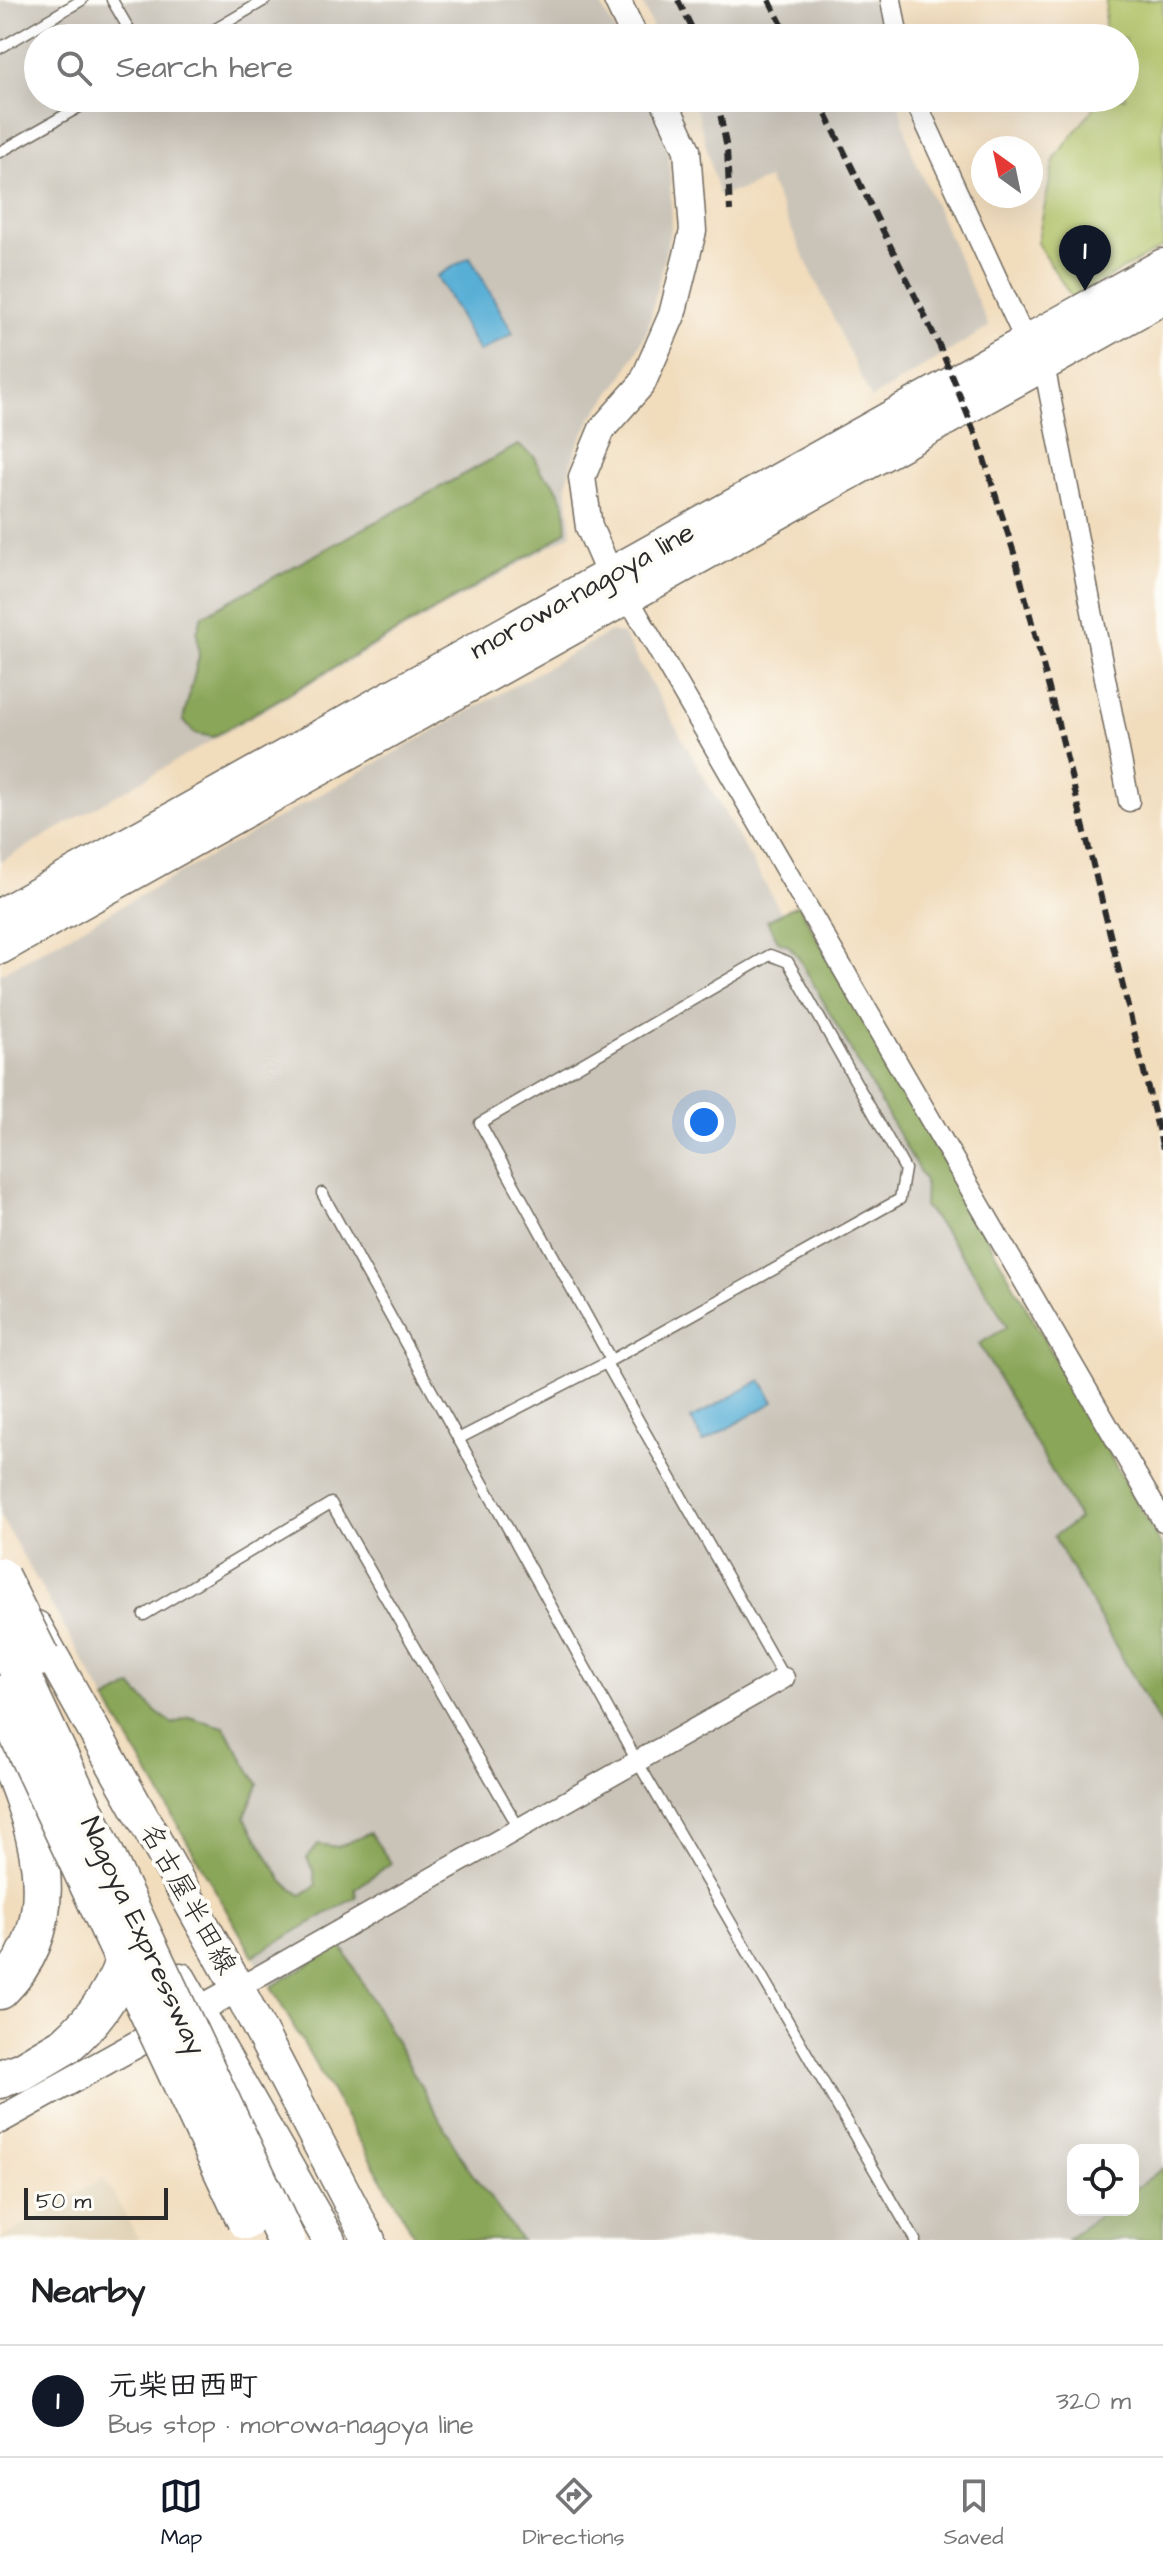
<!DOCTYPE html>
<html lang="en">
<head>
<meta charset="utf-8">
<style>
  body { margin:0; font-family:"Architects Daughter","Klee One",sans-serif; background:#f2f2f2; color:#202124 }
  .controls { position:absolute; right:24px; bottom:24px; display:grid; overflow:hidden; border-radius:16px; box-shadow:0 8px 32px #0002 }
  .controls button { width:72px; height:72px; display:grid; place-items:center; padding:0; border:0; border-bottom:2px solid #e0e0e0; background:#fff; color:#202124; font:40px sans-serif }
  .compass { position:absolute; left:971px; top:136px; width:72px; height:72px; border-radius:50%; background:#fff; box-shadow:0 8px 32px #0002; rotate:327deg }
  .scale { position:absolute; left:24px; bottom:20px; width:144px; box-sizing:border-box; padding-left:8px; border:4px solid #2b2b2b; border-top:0; font-size:22px; line-height:28px; white-space:nowrap; color:#2b2b2b; -webkit-text-stroke:6px #fdfcf7; paint-order:stroke }
  .you { position:absolute; left:704px; top:1122px; width:28px; height:28px; margin:-20px; border:6px solid #fff; border-radius:50%; background:#1a73e8; box-shadow:0 0 0 12px #1a73e833 }
  .badge { display:grid; place-items:center; width:52px; height:52px; border-radius:50%; background:#111827; color:#fff; font-size:26px; font-weight:700 }
  .pin { position:absolute; translate:-50% -66px; filter:drop-shadow(0 2px 4px #0008) }
  .pin::after { content:''; position:absolute; top:42px; width:28px; height:24px; background:inherit; clip-path:polygon(0 0,100% 0,50% 100%) }
  .list { margin:0; padding:0; list-style:none }
  h2 { display:flex; justify-content:space-between; align-items:center; height:104px; margin:0; padding:0 32px; font-size:34px }
  h2 small { font-size:26px; font-weight:400; color:#757577 }
  .list li { display:grid; grid-template-columns:52px 1fr auto; gap:24px; align-items:center; box-sizing:border-box; height:112px; padding:0 32px; border-top:2px solid #e0e0e0 }
  .list b { display:block; font-size:30px; white-space:nowrap }
  .list p { margin:0; font-size:26px; white-space:nowrap; color:#757577 }
  .list em { font-size:26px; font-style:normal; color:#757577 }
  .icon { flex:none; width:44px; height:44px; fill:none; stroke:currentColor; stroke-width:2; stroke-linecap:round; stroke-linejoin:round }
  .map { position:relative; flex:none; width:1163px; height:2240px; overflow:hidden }
  .search { position:absolute; background:#fff; box-shadow:0 8px 32px #0002; left:24px; right:24px; top:24px; height:88px; display:flex; align-items:center; gap:20px; box-sizing:border-box; padding:0 28px; border-radius:44px; color:#757577; font-size:30px }
  .sheet { height:216px; background:#fff }
  nav { display:flex; justify-content:space-around; align-items:center; box-sizing:border-box; height:112px; border-top:2px solid #e0e0e0; background:#fff; font-size:22px; color:#757577 }
  nav a { display:grid; justify-items:center; gap:4px }
  nav .on { color:#111827 }
  .map>svg:first-child { display:block }
</style>
</head>
<body>
<div class="map">
<svg width="1163" height="2240" viewBox="0 0 1163 2240">
  <rect width="100%" height="100%" fill="#fdfcf7"/>
  <filter id="ink" filterUnits="userSpaceOnUse"><feTurbulence type="fractalNoise" baseFrequency=".0125" numOctaves="2"/><feDisplacementMap in="SourceGraphic" scale="16" xChannelSelector="R" yChannelSelector="G"/><feConvolveMatrix kernelMatrix="1 2 1 2 8 2 1 2 1" color-interpolation-filters="sRGB"/></filter>
  <filter id="wash" filterUnits="userSpaceOnUse"><feTurbulence type="fractalNoise" baseFrequency=".006" numOctaves="4" result="noise"/><feDisplacementMap in="SourceGraphic" scale="32" xChannelSelector="R" yChannelSelector="G"/><feGaussianBlur stdDeviation="1.8" result="paint"/><feColorMatrix in="noise" values="0 0 0 0 0 0 0 0 0 0 0 0 0 0 0 0 0 1.4 0 .05"/><feComposite in="paint" operator="in"/></filter>
  <g filter="url(#wash)">
    <rect width="100%" height="100%" fill="#f1dcbc"/>
    <path fill="#decfb1" d="M104 2178 139 2240H0V2239Z"/>
    <path fill="#c9c3b8" fill-rule="evenodd" d="M0 0H598L619 38H38V98H651L660 116 669 153 672 223 648 329 625 373 591 419 579 441 571 464 567 484 572 534 0 862Z
      M641 0H873L882 38H657Z
      M690 98H897L912 153 989 327 871 399 768 179 738 191 718 195 698 113Z
      M610 632 623 634 781 912 798 904 1163 1549V2240H417L0 1516V974ZM1073 2150H1133V2210H1073Z"/>
    <path fill="#aec063" stroke="#6c7647" stroke-width="2" d="M1106 0H1163V247L1072 298 1037 243 1054 160 1101 98H1125V38H1104Z"/>
    <path fill="#8aa659" stroke="#5a6842" stroke-width="2" d="M518 445 535 457 541 472 554 483 565 504 567 530 549 544 213 737 194 733 183 720 199 656 197 632 202 616Z
      M798 904 1163 1549V1729L1057 1543 1054 1536 1079 1519 979 1344 1007 1327C983 1282 957 1245 924 1206L925 1181 797 955 788 945 778 941 767 921Z
      M132 1686 156 1712 173 1724 189 1717 224 1727 258 1784 245 1817 283 1882 301 1895 316 1885 314 1872 307 1858 318 1844 338 1847 370 1833 391 1863 355 1889 356 1897 253 1956 106 1700Z
      M341 1945 465 2164 521 2240H417L271 1987Z
      M1163 2168V2240H1067L1107 2210H1133V2190Z"/>
    <path fill="#59afd6" stroke="#426d80" stroke-width="2" d="M470 257 513 333 479 352 437 276Z
      M761 1380 774 1402 703 1442 691 1419Z"/>
  </g>
  <g filter="url(#ink)">
    <g fill="none" stroke-linecap="round" stroke-linejoin="round">
      <g stroke="#70695e" stroke-width="13">
        <path id="service" d="M112 0 134 38
          M200 38 265 0
          M0 48 82 0
          M0 152 95 98
          M322 1193 637 1761 915 2240
          M606 1363 784 1678
          M458 1439 606 1363 900 1199 905 1169 788 962 770 955 480 1123 611 1360
          M144 1615 331 1503 519 1828"/>
      </g>
      <g stroke="#70695e" stroke-width="23">
        <path id="minor" d="M891 0 898 38
          M914 98 1026 342
          M1044 365 1129 801
          M628 598 1163 1521
          M238 1988 784 1678"/>
      </g>
      <g stroke="#70695e" stroke-width="29">
        <path id="tertiary" d="M617 0 635 38
          M620 589 610 575 589 527 582 477 602 429 642 384 672 315 693 231 687 150 663 98
          M0 2120 238 1988"/>
      </g>
      <g stroke="#70695e" stroke-width="35">
        <path id="primary" d="M0 915 1163 265
          M0 948 1163 298
          M36 1627 238 1988 369 2240
          M180 1979 329 2240"/>
      </g>
      <g stroke="#70695e" stroke-width="41">
        <path id="motorway" d="M0 1738C34 1819 74 1917 0 1990
          M0 2079 22 2071 66 2045"/>
      </g>
      <use href="#service" stroke="#fff" stroke-width="10"/>
      <use href="#minor" stroke="#fff" stroke-width="20"/>
      <use href="#tertiary" stroke="#fff" stroke-width="26"/>
      <use href="#primary" stroke="#fff" stroke-width="32"/>
      <use href="#motorway" stroke="#fff" stroke-width="38"/>
      <path stroke="#2b2b2b" stroke-width="6" stroke-dasharray="12 6" stroke-linecap="butt" d="M678 0 697 38
        M769 0 789 38
        M717 98 727 149 730 211
        M818 98 940 347 979 443 1014 553 1061 735 1163 1149"/>
      <g stroke="#70695e" stroke-width="41" stroke-linecap="butt">
        <path id="motorway-bridge" d="M0 1577 40 1657
          M0 1631 286 2240
          M0 1695 246 2220
          M66 2045C97 2018 118 1987 128 1948"/>
      </g>
      <use href="#motorway-bridge" stroke="#fff" stroke-width="38"/>
    </g>
  </g>
  <g text-anchor="middle" dominant-baseline="central" stroke-width="8" stroke-linejoin="round" paint-order="stroke">
    <g font-size="28" fill="#2b2b2b" stroke="#fdfcf7">
      <text transform="translate(582 591) rotate(-29)">morowa-nagoya line</text>
      <text transform="translate(188 1899) rotate(61)">名古屋半田線</text>
      <text transform="translate(143 1936) rotate(65)">Nagoya Expressway</text>
    </g>
  </g>
</svg>
<div class="controls">
<button><svg class="icon" aria-label="locate" viewBox="0 0 24 24"><circle cx="12" cy="12" r="6"/><path d="M12 2v4M12 18v4M2 12h4M18 12h4"/></svg></button>
</div>
<svg class="compass" viewBox="-18 -18 36 36"><path d="M0-13l5 13h-10z" fill="#e53935"/><path d="M0 13l5-13h-10z" fill="#757577"/></svg>
<div class="scale">50 m</div>
<div class="you"></div>
<div class="pin badge" style="left:1085px;top:291px">1</div>
<div class="search"><svg class="icon" aria-label="search" viewBox="0 0 24 24"><circle cx="10" cy="10" r="6"/><path d="M15 15l6 6"/></svg>Search here</div>
</div>
<section class="sheet">
<h2>Nearby<small></small></h2>
<ul class="list">
<li><span class="badge">1</span><div><b>元柴田西町</b><p>Bus stop · morowa-nagoya line</p></div><em>320 m</em></li>
</ul>
</section>
<nav>
<a class="on"><svg class="icon" aria-label="map" viewBox="0 0 24 24"><path d="M3 6l6-2 6 2 6-2v14l-6 2-6-2-6 2zM9 4v14M15 6v14"/></svg>Map</a>
<a><svg class="icon" aria-label="directions" viewBox="0 0 24 24"><path d="M12 3l9 9-9 9-9-9zM9 14v-3h6M13 9l2 2-2 2"/></svg>Directions</a>
<a><svg class="icon" aria-label="saved" viewBox="0 0 24 24"><path d="M7 4h10v16l-5-4-5 4z"/></svg>Saved</a>
</nav>
</body>
</html>
